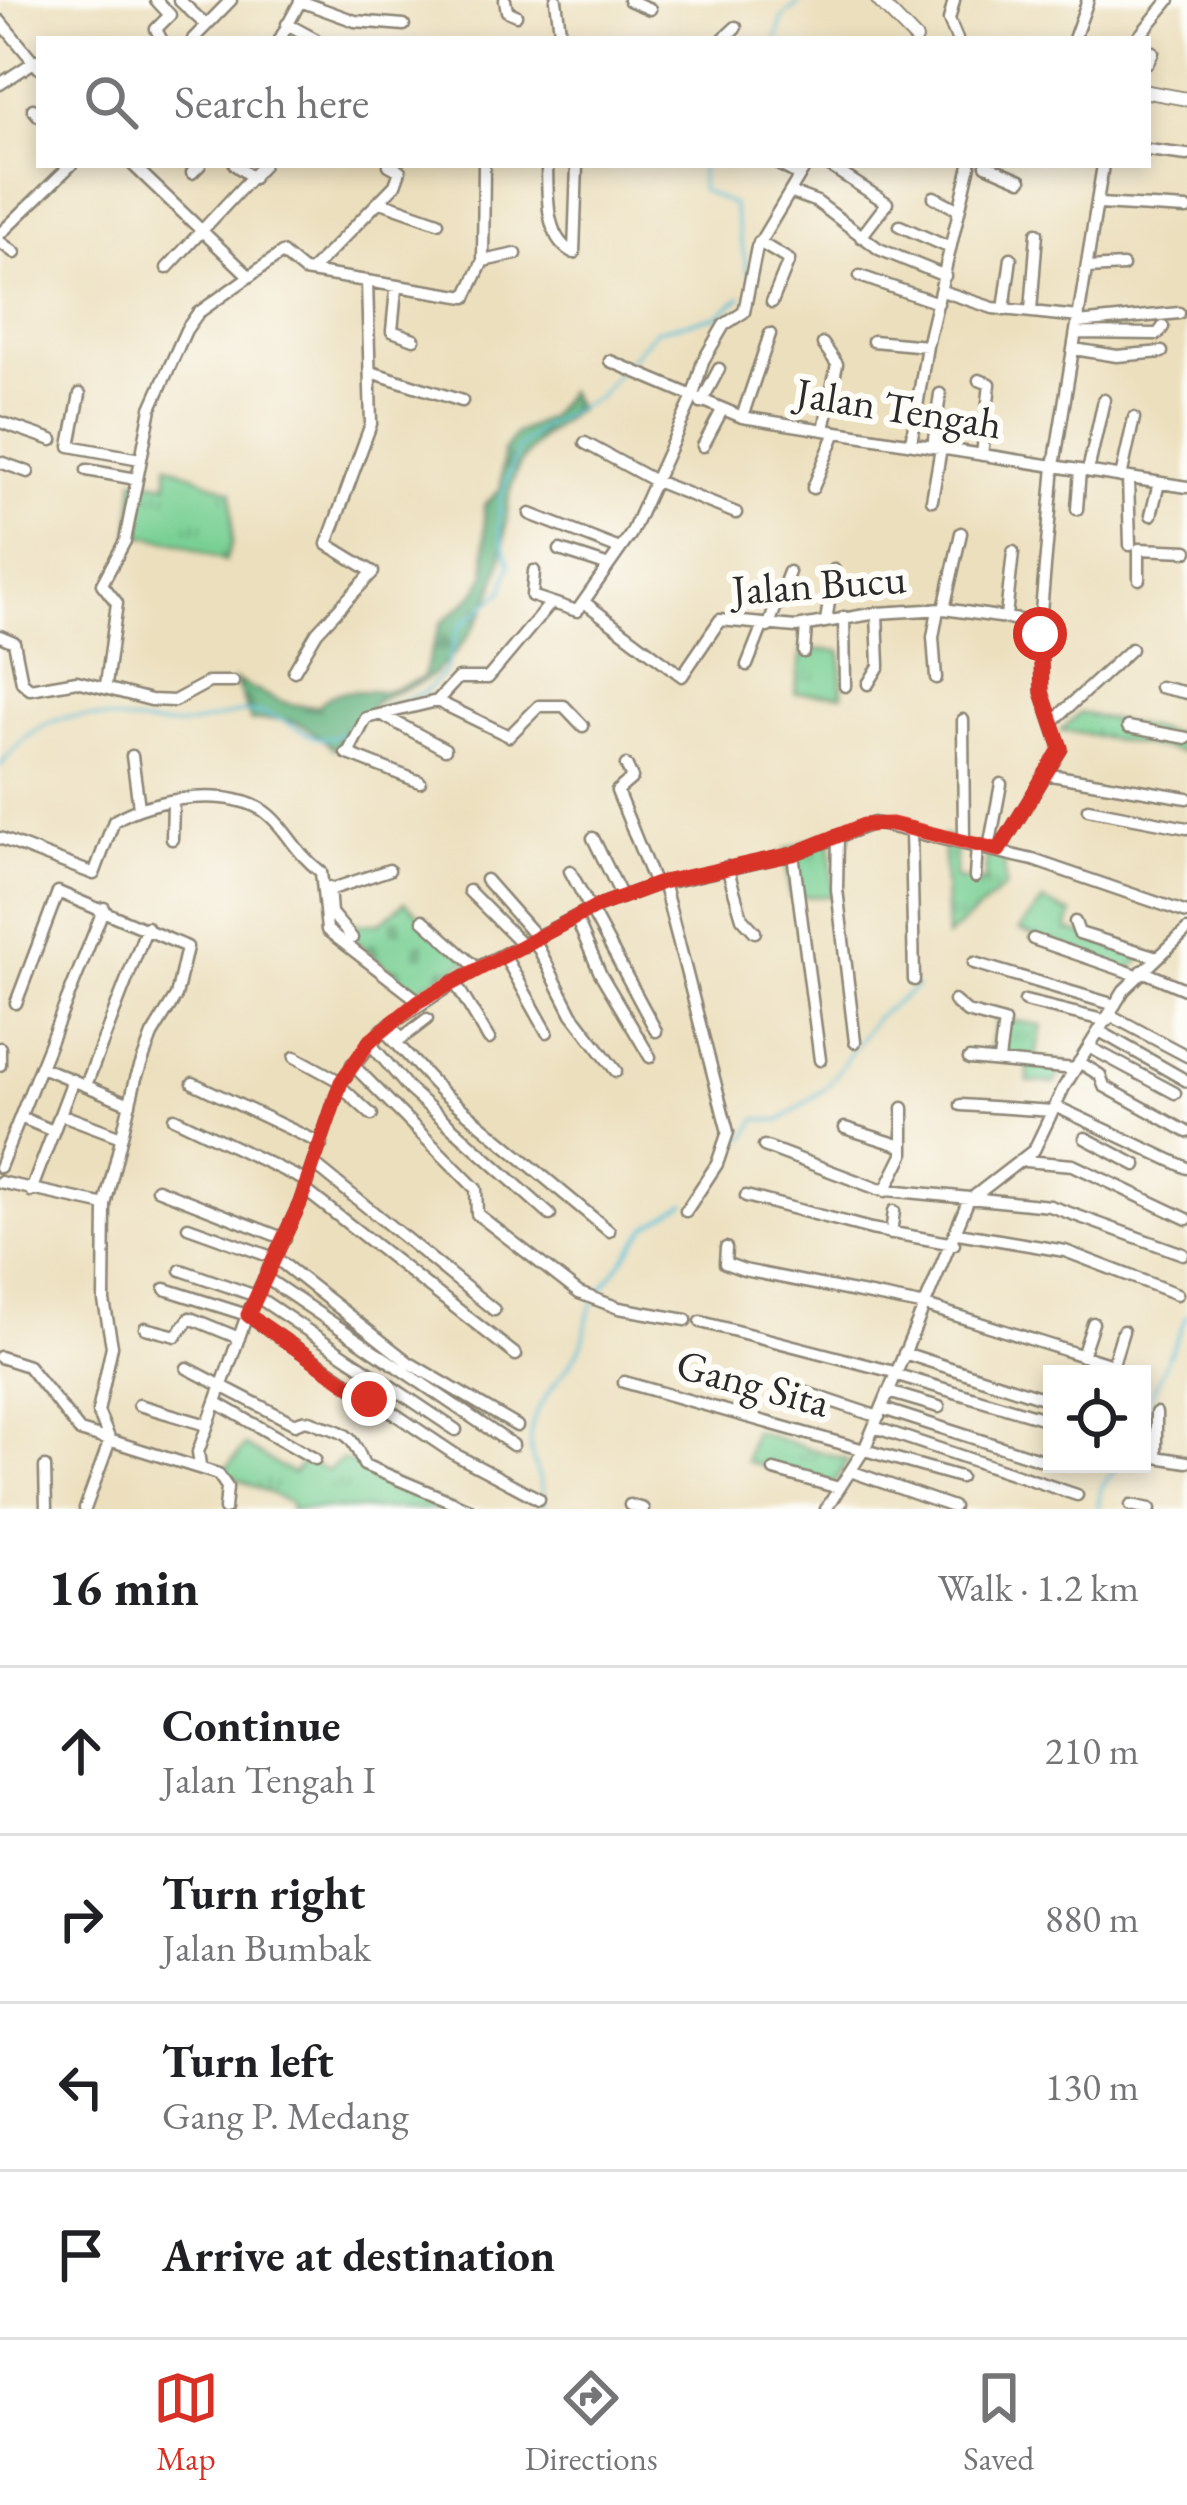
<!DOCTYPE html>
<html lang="en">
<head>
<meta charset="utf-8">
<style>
  body { margin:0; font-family:"EB Garamond",serif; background:#f6f6f6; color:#202124 }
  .controls { position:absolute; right:36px; bottom:36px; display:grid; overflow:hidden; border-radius:0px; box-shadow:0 6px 18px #0003 }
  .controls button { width:108px; height:108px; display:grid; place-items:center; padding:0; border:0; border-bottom:3px solid #e0e0e0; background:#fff; color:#202124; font:60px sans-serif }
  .stop { position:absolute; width:36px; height:36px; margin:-27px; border:9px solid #d93025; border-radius:50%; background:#fff }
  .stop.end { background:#d93025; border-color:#fff; box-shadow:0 3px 12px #0008 }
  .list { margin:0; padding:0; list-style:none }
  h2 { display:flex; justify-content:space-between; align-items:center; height:156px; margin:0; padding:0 48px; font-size:51px }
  h2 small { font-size:39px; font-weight:400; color:#757577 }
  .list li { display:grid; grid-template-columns:78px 1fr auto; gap:36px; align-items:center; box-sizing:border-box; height:168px; padding:0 48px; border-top:3px solid #e0e0e0 }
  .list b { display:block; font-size:45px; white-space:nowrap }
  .list p { margin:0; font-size:39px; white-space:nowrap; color:#757577 }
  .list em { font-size:39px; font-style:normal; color:#757577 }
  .icon { flex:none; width:66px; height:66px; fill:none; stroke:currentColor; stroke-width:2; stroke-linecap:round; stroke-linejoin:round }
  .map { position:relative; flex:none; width:1187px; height:1509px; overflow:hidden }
  .search { position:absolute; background:#fff; box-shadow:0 6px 18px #0003; left:36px; right:36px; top:36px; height:132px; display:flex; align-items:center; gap:30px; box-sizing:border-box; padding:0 42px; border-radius:0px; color:#757577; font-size:45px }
  .sheet { height:828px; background:#fff }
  nav { display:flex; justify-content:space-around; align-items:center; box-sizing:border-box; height:168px; border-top:3px solid #e0e0e0; background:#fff; font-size:33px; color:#757577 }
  nav a { display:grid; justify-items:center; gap:6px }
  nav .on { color:#d93025 }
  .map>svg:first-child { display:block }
</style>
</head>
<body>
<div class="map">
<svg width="1187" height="1509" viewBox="0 0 1187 1509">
  <defs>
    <pattern id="grass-tufts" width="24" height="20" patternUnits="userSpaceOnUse" patternTransform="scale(3)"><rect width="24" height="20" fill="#79d094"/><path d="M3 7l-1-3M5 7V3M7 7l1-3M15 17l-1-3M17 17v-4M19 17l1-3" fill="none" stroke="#63a979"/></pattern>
    <pattern id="forest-firs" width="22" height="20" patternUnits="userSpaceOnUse" patternTransform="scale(3)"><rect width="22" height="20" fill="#62b27e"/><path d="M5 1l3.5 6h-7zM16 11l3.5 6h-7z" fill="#519167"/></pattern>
    <pattern id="cemetery-stones" width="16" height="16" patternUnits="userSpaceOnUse" patternTransform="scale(3)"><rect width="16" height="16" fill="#79d094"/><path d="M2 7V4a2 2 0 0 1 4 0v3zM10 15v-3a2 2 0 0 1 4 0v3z" fill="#63a979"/></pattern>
  </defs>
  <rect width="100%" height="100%" fill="#fdfcf7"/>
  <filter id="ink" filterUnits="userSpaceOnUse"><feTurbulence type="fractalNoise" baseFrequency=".00833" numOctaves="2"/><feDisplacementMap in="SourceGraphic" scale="24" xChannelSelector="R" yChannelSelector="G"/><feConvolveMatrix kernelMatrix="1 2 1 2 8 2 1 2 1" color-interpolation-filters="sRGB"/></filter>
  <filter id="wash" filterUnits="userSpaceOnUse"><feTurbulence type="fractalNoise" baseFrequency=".004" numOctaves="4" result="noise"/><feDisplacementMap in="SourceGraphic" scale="48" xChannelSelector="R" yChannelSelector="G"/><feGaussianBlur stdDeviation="2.7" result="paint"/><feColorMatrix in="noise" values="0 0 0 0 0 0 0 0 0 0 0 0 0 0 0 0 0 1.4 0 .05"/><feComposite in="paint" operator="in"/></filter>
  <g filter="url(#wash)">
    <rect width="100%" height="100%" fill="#ecdfbd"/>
    <path fill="url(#grass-tufts)" stroke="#527e60" stroke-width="3" d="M168 464 232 492V543L225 561 179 543 130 533 135 479 167 484Z
      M802 649 841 651 842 695 795 693Z
      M1187 711V753L1061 730 1080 713 1181 735Z
      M830 832 833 896 790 897 785 850Z
      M943 836 957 840 955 879 985 882 987 847 1004 851 1005 887 947 937Z
      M1043 901 1072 914 1067 930 1148 953 1127 972 1019 930Z
      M998 1019 1042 1025 1035 1061 1065 1062 1055 1083 1028 1082V1061L988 1058Z
      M753 1431 848 1460 830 1489 746 1461Z
      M245 1446 293 1474 305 1460 328 1471 342 1459 456 1509H290L291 1503 223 1472Z"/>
    <path fill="url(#forest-firs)" stroke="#466e54" stroke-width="3" d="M568 391 577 410C476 478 526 509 489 600 478 627 445 670 419 683 406 689 388 692 377 701 360 716 354 736 334 749 304 722 291 715 251 721L235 680C264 694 285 708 318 706 337 685 357 693 383 691 397 689 409 682 422 679L441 623 474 595 486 574 484 506 501 488 503 452 515 434 549 417Z"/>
    <path fill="url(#cemetery-stones)" stroke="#527e60" stroke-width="3" d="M405 902 469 960 415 990 337 925 380 923Z"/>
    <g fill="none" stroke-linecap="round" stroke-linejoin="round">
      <path stroke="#57bdd5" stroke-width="3" d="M776 39 783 17 802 0
        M701 165V190L733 205 748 273
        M625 365 656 330 717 316 741 297
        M375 710 425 692 445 671 459 627 503 591 510 565 499 530 500 500 518 449 541 427 599 397 618 372
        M0 766C66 683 99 730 183 725 212 723 236 707 265 714 309 725 317 762 362 717
        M730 1142 747 1136 757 1119 780 1121 827 1087 875 1018 917 987
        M599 1293 647 1227 686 1203
        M1151 1413 1152 1394 1187 1315
        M1142 1443 1152 1429
        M543 1509C547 1483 527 1461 530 1435 534 1401 565 1376 581 1346 588 1332 584 1316 594 1301
        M1098 1509 1101 1488 1119 1464"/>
    </g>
  </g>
  <g filter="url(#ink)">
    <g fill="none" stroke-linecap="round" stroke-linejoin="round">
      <g stroke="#8c8574" stroke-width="15">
        <path id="minor" d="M156 0 170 15 156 29 161 39
          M179 0 206 25
          M505 0 507 11 516 15
          M556 0 561 39
          M629 0 650 9
          M954 0 949 20 957 39
          M300 1 355 21 404 25
          M0 21 39 68
          M287 24 315 39
          M193 39 231 0
          M280 39 301 0
          M723 39 736 27
          M1074 39 1088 0
          M1137 39 1169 0
          M1148 62 1153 52
          M0 84 37 60
          M33 109 39 116
          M1148 150 1187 155
          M133 165 247 274
          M235 165 253 178
          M547 165C548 194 544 239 574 253L577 165
          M780 165 799 175
          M828 165 887 203 861 237
          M986 165 1021 180
          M192 173 200 165
          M790 192 817 202 879 249 945 276
          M934 197 959 210
          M381 202 438 222
          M1099 204 1187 209
          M900 226 948 247
          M0 234 71 165
          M0 242 15 253
          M759 242 789 260 772 302
          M483 261 516 254
          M167 268 263 165
          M1088 268 1123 266
          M311 271 395 185 400 171 389 165
          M860 276 938 303
          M396 289 392 331 414 339
          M942 291 993 308 1079 317
          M1004 310 1011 258
          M1031 311 1037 233
          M1078 323 1179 313
          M1077 333 1158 334 1163 327
          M873 341 927 346
          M823 344 837 364 824 430
          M1074 349 1117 356 1162 352
          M610 361 742 417 1187 487
          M371 372 462 401
          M979 380 990 384 982 455
          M80 394 70 446 140 459
          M701 403 719 369
          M742 417 770 334
          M0 422 52 440
          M585 443 653 480 736 513
          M911 443 927 346 970 165
          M703 446 721 412
          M933 447 940 394
          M0 462 28 472
          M87 470 136 479
          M1088 471 1104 400
          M1121 477 1134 418
          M1128 478 1130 545
          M813 488 836 432
          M932 500 941 448
          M1077 509 1080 470
          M530 514 617 548
          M1151 515 1159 483
          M560 550 606 565
          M534 571 532 596 577 611 631 534 692 399 703 361 724 325 744 312 757 247 806 165
          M1139 579V549L1187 551
          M584 602 682 676 720 620 796 627 877 613 944 609 1040 623
          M944 609 961 533
          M1006 616 1013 552
          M844 617 845 686
          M826 621 834 570
          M768 627 789 572
          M0 636 14 642 22 682 30 689 77 681 151 700 174 701 209 682H233
          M804 652 806 626
          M747 665 762 627
          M294 671 317 632 373 572 327 544 371 424 367 281
          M936 678 933 637 938 610
          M868 684 879 666 877 613
          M106 685 117 603 102 584 125 541 151 408 186 330 198 313 282 253 304 271 466 297 483 261 484 165
          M1160 687 1187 693
          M437 701 509 736 539 706H564L583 726
          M386 717 445 749
          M963 720 964 841
          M1052 722 1131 649
          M1128 727 1187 738
          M346 753 420 782
          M348 753 366 718 437 701 458 678H488L550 604
          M132 756 139 807
          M626 765 632 778 617 791 655 885
          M1045 774 1187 798
          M1088 809 1187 828
          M911 829 914 980
          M838 836 837 889 855 1042
          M0 838 94 874 114 821C149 798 236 784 270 816 290 834 293 850 321 872L327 930 419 1001
          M593 838 622 897
          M172 839 173 803
          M989 848 1001 784
          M999 850 1061 749 1042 692 1040 623 1054 466 1103 165
          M793 854 820 1060
          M727 867 742 918 755 932
          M570 871 656 1031
          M975 877 977 845
          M486 880 538 939
          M663 882 728 1132 717 1164 686 1211
          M329 887 331 913 352 938
          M329 890 389 870
          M469 891 524 946
          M576 918 600 973 650 1057
          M423 920 477 968
          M1075 922 1079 933 1157 957
          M1033 939 1137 975
          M535 941 572 1014 616 1071
          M504 955 547 1032
          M974 963 1115 1005
          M1142 971 1187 990
          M454 981 489 1039
          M954 1001 967 1012 1004 1022 999 1060
          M1025 1001 1107 1021
          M16 1003 58 892 187 947 176 996 152 1035 136 1078 105 1205
          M1110 1015 1187 1056
          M389 1024 402 1038 427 1019
          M383 1029 443 1093 609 1231
          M1101 1032 1187 1081
          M369 1042 410 1090 550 1215
          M1089 1047 1175 1093
          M0 1048V1065
          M295 1057 341 1082
          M969 1059 1075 1069
          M1079 1062 1100 1075 1104 1086 1187 1132
          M352 1064 476 1189 477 1214 579 1293 619 1308 686 1320
          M41 1067 130 1104
          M193 1083 322 1144
          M86 1085 147 927
          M340 1086 372 1115
          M961 1105 1053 1111
          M1055 1106 1187 1168
          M60 1114 121 1137
          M20 1117 53 1131
          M174 1118 308 1182
          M845 1128 902 1146
          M1085 1138 1136 1165
          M764 1146 878 1189 1050 1206 1183 1254
          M1025 1161 1073 1165 1187 1219
          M315 1165 494 1310
          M0 1167 104 908
          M0 1182 105 1205 104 1301 112 1346 98 1412 110 1440
          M157 1189 285 1239
          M305 1190 516 1355
          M31 1191 73 1080
          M885 1191 903 1155V1108
          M746 1196 871 1229 954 1244
          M188 1227 277 1259 408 1362 517 1426
          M958 1233 1065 1251 1177 1294
          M891 1234 894 1211
          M726 1248 725 1263 744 1270 926 1306 1112 1365
          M181 1270 256 1296 456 1430
          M266 1278 513 1445
          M165 1289 247 1315 456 1455 539 1499
          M701 1322 894 1372
          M145 1328 176 1336 190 1318 239 1338
          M904 1353 1052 1401
          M1082 1356 1093 1323
          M0 1357 28 1366 80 1431 218 1474 227 1487 225 1509
          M187 1368 295 1424C309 1417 309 1422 323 1426 350 1433 353 1439 364 1465L469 1509
          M894 1374 1052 1421
          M1110 1374 1123 1331
          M624 1382 960 1477
          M789 1387 879 1417
          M888 1392 939 1407
          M219 1404 315 1459
          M139 1405 207 1425
          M883 1409 1039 1459
          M1156 1413V1457L1187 1462
          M874 1427 1077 1495
          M200 1465 198 1452 247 1315 300 1203 341 1082 383 1029 477 968 595 907 655 885 793 854 874 823 1033 860 1187 913
          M45 1467 46 1509
          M774 1470 839 1488
          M853 1472 953 1507
          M630 1505 643 1509
          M1131 1505 1150 1509
          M85 1509 110 1440
          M826 1509 865 1448 968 1201 1034 1150 1064 1087 1124 990 1187 930"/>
      </g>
      <g stroke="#8c8574" stroke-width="16">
        <path id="major" d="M878 0 916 39
          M1148 92 1187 99"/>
      </g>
      <use href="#minor" stroke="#fff" stroke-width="10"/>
      <use href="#major" stroke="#fff" stroke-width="12"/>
    </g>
  </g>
  <g fill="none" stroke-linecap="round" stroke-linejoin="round" filter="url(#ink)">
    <path stroke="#d93025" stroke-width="15" d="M369 1399 248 1315 300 1203 341 1082 369 1042 419 1001 595 907 663 882 793 854 864 825 892 824 999 850 1061 748 1042 692 1040 634"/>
  </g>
  <g text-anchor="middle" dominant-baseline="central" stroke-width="12" stroke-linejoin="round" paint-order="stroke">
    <g font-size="42" fill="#2b2b2b" stroke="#fdfcf7">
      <text transform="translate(899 408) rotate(9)">Jalan Tengah</text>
      <text transform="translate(819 584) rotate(-4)">Jalan Bucu</text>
      <text transform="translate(753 1383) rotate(15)">Gang Sita</text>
    </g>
  </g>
</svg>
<div class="controls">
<button><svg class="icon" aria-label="locate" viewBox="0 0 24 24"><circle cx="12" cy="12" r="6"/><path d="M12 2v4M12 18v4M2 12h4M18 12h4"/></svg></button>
</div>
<div class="stop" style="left:1040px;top:634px"></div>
<div class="stop end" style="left:369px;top:1399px"></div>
<div class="search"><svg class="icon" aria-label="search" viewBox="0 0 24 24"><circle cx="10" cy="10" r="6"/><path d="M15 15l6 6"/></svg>Search here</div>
</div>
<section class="sheet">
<h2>16 min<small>Walk · 1.2 km</small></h2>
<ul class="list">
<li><svg class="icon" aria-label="ahead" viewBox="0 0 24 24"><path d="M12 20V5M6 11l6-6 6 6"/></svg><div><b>Continue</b><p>Jalan Tengah I</p></div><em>210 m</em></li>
<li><svg class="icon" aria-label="right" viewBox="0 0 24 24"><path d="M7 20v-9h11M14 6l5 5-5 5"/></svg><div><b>Turn right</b><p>Jalan Bumbak</p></div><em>880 m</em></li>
<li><svg class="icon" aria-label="left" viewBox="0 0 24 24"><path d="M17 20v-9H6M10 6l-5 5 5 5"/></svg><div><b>Turn left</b><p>Gang P. Medang</p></div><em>130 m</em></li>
<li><svg class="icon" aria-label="arrive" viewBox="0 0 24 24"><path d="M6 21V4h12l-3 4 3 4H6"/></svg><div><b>Arrive at destination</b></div></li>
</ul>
</section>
<nav>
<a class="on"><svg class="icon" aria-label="map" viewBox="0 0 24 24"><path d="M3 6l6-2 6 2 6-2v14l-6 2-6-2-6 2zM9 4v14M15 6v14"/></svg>Map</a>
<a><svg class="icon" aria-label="directions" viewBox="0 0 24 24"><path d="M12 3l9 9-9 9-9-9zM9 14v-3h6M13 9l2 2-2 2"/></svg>Directions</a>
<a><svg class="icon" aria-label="saved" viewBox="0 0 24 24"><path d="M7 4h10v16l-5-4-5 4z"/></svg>Saved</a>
</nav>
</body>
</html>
